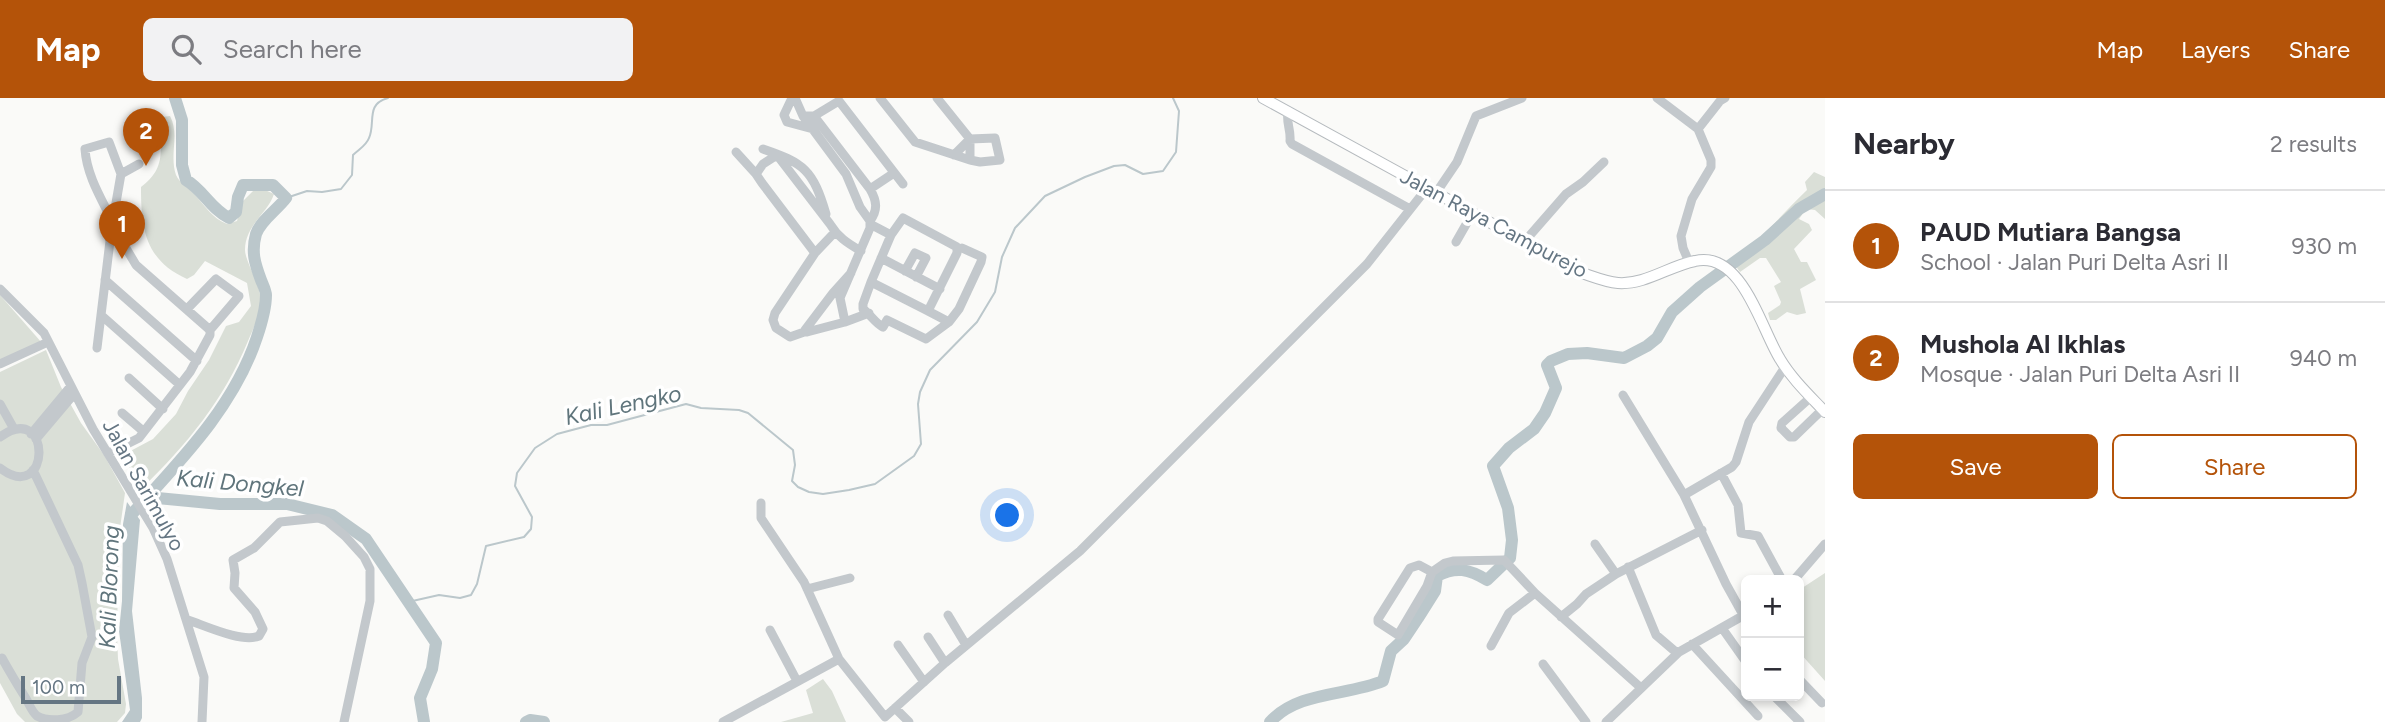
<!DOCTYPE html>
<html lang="en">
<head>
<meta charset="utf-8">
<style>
  body { margin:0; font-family:Figtree,sans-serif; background:#f2f2f3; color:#2b2b33 }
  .controls { position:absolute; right:21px; bottom:21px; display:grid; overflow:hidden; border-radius:10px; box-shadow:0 4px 10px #0003 }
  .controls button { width:63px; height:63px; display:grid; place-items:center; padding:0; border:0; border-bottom:2px solid #e1e1e2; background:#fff; color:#2b2b33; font:35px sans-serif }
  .scale { position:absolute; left:21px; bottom:18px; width:100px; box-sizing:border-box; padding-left:7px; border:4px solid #657683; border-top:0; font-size:19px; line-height:24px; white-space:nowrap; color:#657683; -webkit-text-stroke:5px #fff; paint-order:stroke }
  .you { position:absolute; left:1008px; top:418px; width:24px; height:24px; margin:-18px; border:5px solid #fff; border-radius:50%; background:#1a73e8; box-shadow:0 0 0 10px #1a73e833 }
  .badge { display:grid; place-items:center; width:46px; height:46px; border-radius:50%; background:#b45309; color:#fff; font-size:23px; font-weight:700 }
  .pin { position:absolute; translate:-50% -58px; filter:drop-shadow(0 2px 4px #0008) }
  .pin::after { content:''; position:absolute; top:37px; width:24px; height:21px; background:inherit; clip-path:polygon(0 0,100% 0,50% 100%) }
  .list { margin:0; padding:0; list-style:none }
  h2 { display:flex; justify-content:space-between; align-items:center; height:91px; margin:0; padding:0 28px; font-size:30px }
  h2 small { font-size:23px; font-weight:400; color:#7c7c81 }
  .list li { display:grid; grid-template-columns:46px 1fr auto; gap:21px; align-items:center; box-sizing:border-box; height:112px; padding:0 28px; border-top:2px solid #e1e1e2 }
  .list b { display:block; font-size:26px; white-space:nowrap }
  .list p { margin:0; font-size:23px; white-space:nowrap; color:#7c7c81 }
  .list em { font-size:23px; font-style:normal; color:#7c7c81 }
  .actions { display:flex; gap:14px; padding:21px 28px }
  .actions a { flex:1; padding:16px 0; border:2px solid #b45309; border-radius:10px; text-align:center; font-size:24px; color:#b45309 }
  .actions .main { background:#b45309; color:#fff }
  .icon { flex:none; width:38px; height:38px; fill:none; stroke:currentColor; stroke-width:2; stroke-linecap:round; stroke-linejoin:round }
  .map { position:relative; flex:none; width:1825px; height:624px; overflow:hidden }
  header { display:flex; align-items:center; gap:42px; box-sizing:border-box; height:98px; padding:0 35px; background:#b45309; color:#fff }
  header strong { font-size:33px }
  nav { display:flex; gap:38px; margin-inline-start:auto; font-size:24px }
  .search { width:490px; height:63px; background:#f2f2f3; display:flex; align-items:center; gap:18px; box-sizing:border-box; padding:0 24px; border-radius:10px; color:#7c7c81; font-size:26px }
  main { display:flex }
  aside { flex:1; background:#fff }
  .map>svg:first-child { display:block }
</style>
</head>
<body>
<header>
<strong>Map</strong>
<div class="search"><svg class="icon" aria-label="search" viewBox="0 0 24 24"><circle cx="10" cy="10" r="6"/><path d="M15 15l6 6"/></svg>Search here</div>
<nav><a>Map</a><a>Layers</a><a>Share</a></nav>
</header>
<main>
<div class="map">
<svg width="1825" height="624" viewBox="0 0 1825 624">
  <rect width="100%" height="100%" fill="#fafaf8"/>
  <path fill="#dadfd7" d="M170 18C180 37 169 56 176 77 179 85 190 90 195 97 206 109 212 120 227 126L237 123 242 104 254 92H265L274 96C268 115 245 127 245 152 245 163 260 185 261 203 261 216 253 231 248 243 224 301 187 347 142 390L121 358 153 341 176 316 188 293 209 262 226 228 239 224 251 208 247 185 205 163 194 177 187 181C145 162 141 131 141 89 170 67 157 49 162 19Z
    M1814 74 1825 79V121L1815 112 1806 111 1799 121 1809 126 1812 132 1794 151 1801 164H1807L1816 182 1800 191 1806 215 1797 217 1787 214 1776 222H1770L1768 215 1780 207 1781 204 1774 188 1781 184 1766 160H1760L1740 174 1732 163C1760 143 1782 116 1807 92L1805 84Z
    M0 197 42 245 0 264Z
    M46 252 61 289 81 325 104 357 125 395 119 437 117 537 118 561 126 606 125 615 117 624H25L17 616 0 585V274Z
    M1825 475V583L1799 554V492Z
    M823 581 832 593 846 624H781L813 615 806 592Z"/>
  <path fill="#bbc7cb" d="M127 404 140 422 132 513 142 600V620L140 624H122L130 612 119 533 122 503 123 426Z"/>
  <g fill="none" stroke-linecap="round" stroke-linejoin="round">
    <path stroke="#bbc7cb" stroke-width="2" d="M286 100 307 93 322 94 341 91 352 77 353 57C359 51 366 48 369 40 376 25 365 6 388 0
      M408 504 439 497 460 500 471 497 477 486 486 448 524 439 531 431 532 419 515 388 517 375 535 350 557 336 591 327H607L686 306 701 310 739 312 748 315 793 352 795 367 792 383 798 389 809 394 823 396 849 392 875 386 914 358 921 346 918 306 920 294 930 272 977 224 995 194 1002 159 1015 130 1045 98 1085 79 1114 68 1125 67 1143 76 1163 73 1176 54 1179 13 1173 0"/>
    <path stroke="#bbc7cb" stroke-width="12" d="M147 399 220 406H287L332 417 366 441 436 545 432 571 420 600 424 624
      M131 428V417C180 363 234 309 257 239 261 227 266 210 266 197 266 193 263 187 261 182 255 166 251 154 256 136 261 122 277 112 286 100L273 87H243L238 99 236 114 229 120C211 111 203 92 186 82L182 67V22L175 0
      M526 624 530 622 544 624
      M1270 624C1298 593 1347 598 1383 583L1391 553 1404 541 1418 520 1435 493 1437 478C1456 468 1469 471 1487 482L1510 460 1512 442 1508 410 1493 368 1509 350 1534 331 1545 315 1556 290 1547 267 1551 263 1568 256 1587 255 1624 260 1647 248 1657 240 1672 214 1700 189 1765 142 1799 111 1825 96"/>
    <g stroke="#b5babe" stroke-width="12">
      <path id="major" d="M1263 0 1582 175C1594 179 1606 184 1618 185 1645 187 1669 168 1695 163 1742 152 1761 231 1780 261 1792 281 1809 297 1825 314"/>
    </g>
    <path stroke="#c3c8cc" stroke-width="9" d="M792 0 784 17 787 24 813 31
      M795 0 803 18 846 76 860 109 870 123V130L840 200 845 224 807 234 805 232 833 195 851 175
      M880 0 915 44 970 62 980 64 1000 62 995 40 970 41 954 57
      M937 0 970 41V62
      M1657 0 1698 31 1711 62V69L1692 101 1681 138 1683 150 1689 164
      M1288 13C1286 27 1291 30 1290 43L1292 46 1410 111
      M803 18H814L870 91C877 103 878 112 870 123
      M814 18 839 3 903 86
      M1698 31 1720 3 1725 0
      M763 51C804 65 813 72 826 116
      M736 54 756 76
      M121 76 109 44 85 51C87 83 108 110 120 140L110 143 107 134 113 122 121 76 139 66
      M870 91 894 75
      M1436 95 1457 64 1476 18 1522 0
      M870 126 891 137 903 120 957 149V155L928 213 871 184 891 137
      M835 134 815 155 762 85 756 76 763 66 777 57 830 126C838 139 847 145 861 153
      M120 140 136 167 210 232
      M1456 144 1472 116
      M1524 144 1566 96 1583 84 1604 64
      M881 160 940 191
      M905 173 915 155 926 160 916 179
      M105 182 197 263
      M871 184 863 206V211C870 216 876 226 883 229L887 222 926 241 949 224 928 213
      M0 191 44 235 93 331 153 430 167 461 204 579 202 624
      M101 217 180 287
      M845 224 869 215
      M949 224 959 211 981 164 982 159 962 150 958 151
      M807 233 790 239 776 230 773 222 775 215 815 155
      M97 250 110 143
      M0 266 48 244
      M129 280 163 311
      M1623 297 1684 397 1726 486 1746 522
      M1811 299 1782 325 1781 330 1790 339H1794L1823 311
      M0 306 14 331
      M122 315 143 333
      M31 336 70 289
      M0 339C53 301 51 409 0 370
      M36 341 74 296
      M109 355 139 340 190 274 210 237V232L239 198 216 181 187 211
      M1721 375 1738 407 1741 435 1758 438 1782 482
      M1684 397 1732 369 1736 364 1749 324 1785 269
      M761 405V420L804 484 839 561
      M1595 446 1616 476 1702 432
      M1628 469 1656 537 1677 555
      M1432 474 1419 467 1410 470 1378 521V524L1398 537 1427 488 1432 474 1445 465 1453 463 1504 462 1535 495
      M1794 482 1825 446
      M807 491 850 480
      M948 517 966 547
      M1561 519 1577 506 1586 496 1616 476
      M188 522C206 528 242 545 259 538L263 531 255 514 234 490 235 475 233 462 254 450 280 424 318 420 327 423 345 438 364 459 370 471V503L344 624
      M1722 530 1746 564
      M770 532 797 583
      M928 539 945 565
      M1692 546 1758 618
      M898 547 924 584
      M1491 548 1509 515 1535 495 1640 589
      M2 560C9 573 17 586 25 599 29 605 31 613 37 618 48 624 68 623 78 614L82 565 92 539 82 485 78 467 33 372
      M1543 566 1586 624
      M1799 581 1822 605
      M1774 598 1800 624
      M895 610 909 624
      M723 624 839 561 885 619 945 565 1080 453 1367 166 1427 90
      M1606 624 1679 554 1746 516"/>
    <use href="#major" stroke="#fff" stroke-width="10"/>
  </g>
  <g text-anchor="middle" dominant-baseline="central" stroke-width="7" stroke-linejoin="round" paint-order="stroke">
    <g font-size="21" fill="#657683" stroke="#fff">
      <text transform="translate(1494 125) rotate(28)">Jalan Raya Campurejo</text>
      <text transform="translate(144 387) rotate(61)">Jalan Sarimulyo</text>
    </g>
    <g font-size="23" font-style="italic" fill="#60757c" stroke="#fff">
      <text transform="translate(623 307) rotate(-12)">Kali Lengko</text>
      <text transform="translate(240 385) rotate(5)">Kali Dongkel</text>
      <text transform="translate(109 489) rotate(-88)">Kali Blorong</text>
    </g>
  </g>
</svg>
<div class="controls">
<button>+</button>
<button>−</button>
</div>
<div class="scale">100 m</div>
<div class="you"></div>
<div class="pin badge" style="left:122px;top:161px">1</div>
<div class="pin badge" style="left:146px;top:68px">2</div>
</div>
<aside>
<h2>Nearby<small>2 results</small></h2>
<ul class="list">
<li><span class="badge">1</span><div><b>PAUD Mutiara Bangsa</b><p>School · Jalan Puri Delta Asri II</p></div><em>930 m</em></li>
<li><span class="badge">2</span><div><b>Mushola Al Ikhlas</b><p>Mosque · Jalan Puri Delta Asri II</p></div><em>940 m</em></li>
</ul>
<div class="actions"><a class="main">Save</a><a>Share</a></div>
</aside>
</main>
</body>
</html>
